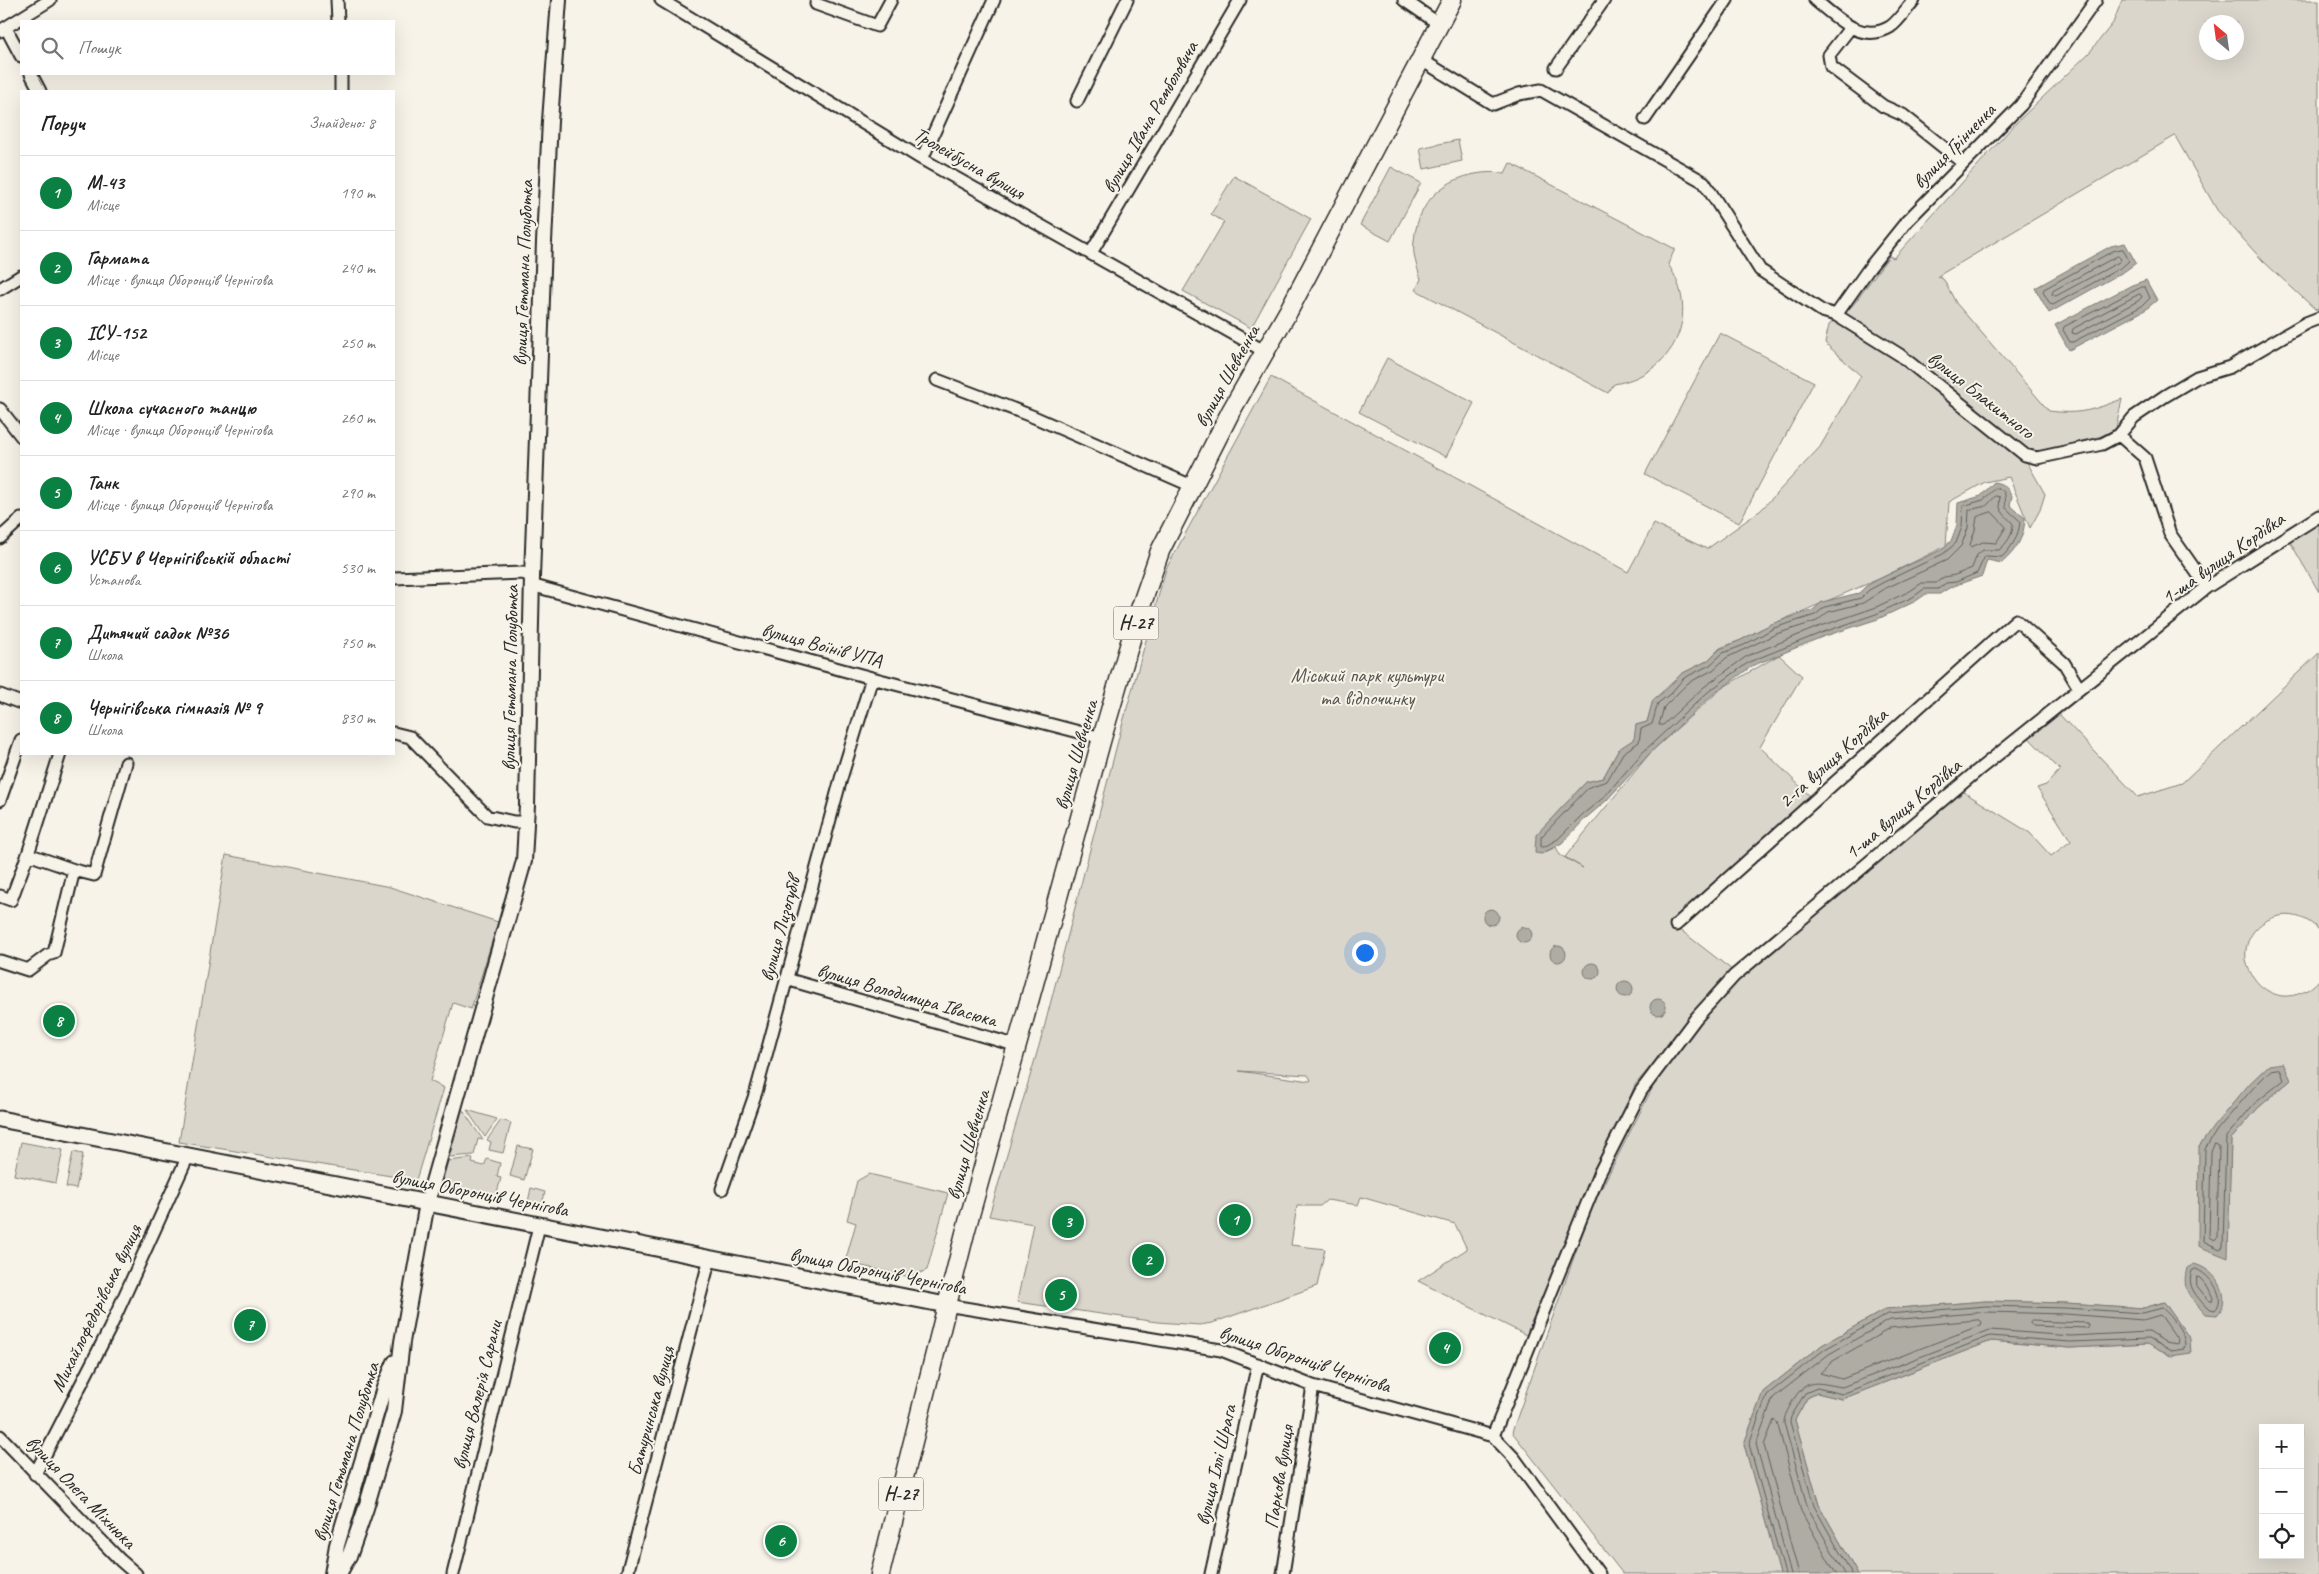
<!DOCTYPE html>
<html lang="uk">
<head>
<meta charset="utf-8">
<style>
  body { margin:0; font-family:Caveat,sans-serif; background:#f6f6f6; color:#222 }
  .controls { position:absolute; right:15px; bottom:15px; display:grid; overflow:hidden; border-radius:0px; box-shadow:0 5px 20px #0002 }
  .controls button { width:45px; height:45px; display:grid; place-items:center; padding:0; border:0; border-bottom:1px solid #e0e0e0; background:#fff; color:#222; font:25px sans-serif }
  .compass { position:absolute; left:2199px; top:15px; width:45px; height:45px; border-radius:50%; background:#fff; box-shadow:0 5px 20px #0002; rotate:331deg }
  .you { position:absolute; left:1364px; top:952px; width:18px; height:18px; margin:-12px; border:4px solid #fff; border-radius:50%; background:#1a73e8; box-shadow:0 0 0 8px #1a73e833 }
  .badge { display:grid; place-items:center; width:32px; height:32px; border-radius:50%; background:#0b8043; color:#fff; font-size:16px; font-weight:700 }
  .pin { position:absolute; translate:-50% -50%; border:2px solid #fff; box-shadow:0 1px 5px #0006 }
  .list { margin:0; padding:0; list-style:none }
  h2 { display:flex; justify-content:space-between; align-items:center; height:65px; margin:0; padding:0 20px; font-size:21px }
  h2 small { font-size:16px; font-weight:400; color:#767676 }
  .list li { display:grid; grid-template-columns:32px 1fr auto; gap:15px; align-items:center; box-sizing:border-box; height:75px; padding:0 20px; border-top:1px solid #e0e0e0 }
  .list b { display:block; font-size:19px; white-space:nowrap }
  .list p { margin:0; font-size:16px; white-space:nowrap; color:#767676 }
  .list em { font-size:16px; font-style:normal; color:#767676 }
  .icon { flex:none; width:28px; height:28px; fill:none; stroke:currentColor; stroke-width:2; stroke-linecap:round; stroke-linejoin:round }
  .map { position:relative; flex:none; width:2319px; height:1574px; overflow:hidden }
  .search { position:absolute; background:#fff; box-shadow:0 5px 20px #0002; left:20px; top:20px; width:375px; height:55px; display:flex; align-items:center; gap:12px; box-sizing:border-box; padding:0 18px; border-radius:0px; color:#767676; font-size:19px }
  .panel { position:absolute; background:#fff; box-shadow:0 5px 20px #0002; left:20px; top:90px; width:375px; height:665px; border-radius:0px }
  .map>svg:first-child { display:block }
</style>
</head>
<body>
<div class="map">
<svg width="2319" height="1574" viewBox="0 0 2319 1574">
  <rect width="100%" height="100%" fill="#f7f3e8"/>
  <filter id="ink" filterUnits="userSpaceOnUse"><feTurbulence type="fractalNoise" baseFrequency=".02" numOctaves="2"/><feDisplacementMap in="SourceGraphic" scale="10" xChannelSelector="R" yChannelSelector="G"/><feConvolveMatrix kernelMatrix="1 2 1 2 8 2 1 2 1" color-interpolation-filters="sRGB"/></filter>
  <g filter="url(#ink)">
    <path fill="#dad6cc" stroke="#82807c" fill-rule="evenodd" d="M2122 0H2319V309L2316 310 2263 261 2217 210 2175 136 1938 276 1944 280 1956 303 2049 411C2080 415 2093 410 2122 399L2115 433 2023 455 2045 494 2040 510 2030 528 2009 477 1985 482 1949 502 1946 546 1881 578 1761 629 1741 640 1720 648 1707 661 1683 673 1653 700 1647 722 1636 725 1635 739 1619 749 1603 778 1586 782 1536 835 1541 854 1556 847 1560 855 1583 868 1565 857 1651 752 1722 688 1779 655 1802 676 1760 747 1814 800 1674 925 1732 970 1635 1085 1576 1229 1528 1336 1418 1281 1467 1249 1455 1224 1361 1197 1358 1205 1327 1200 1320 1206H1297L1291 1245 1325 1249 1317 1286 1212 1323 1200 1325 1157 1322 1017 1302 1033 1224 989 1216 1043 1032 1120 733 1166 569 1271 377 1628 572 1654 524 1707 549 1761 510 1820 447 1861 376 1825 343 1829 325 1853 305 1889 256 1894 258 2015 124 2089 53 2113 23ZM2206 22H2236V52H2206ZM1239 1071 1308 1075 1311 1080 1310 1081Z
      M1458 140 1462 161 1424 169 1420 148Z
      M1510 163 1675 249 1668 264C1702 315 1674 374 1614 384L1608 393 1416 290 1421 279C1417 267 1412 254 1414 241 1418 192 1459 168 1505 173Z
      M1391 167 1421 183 1390 241 1360 225Z
      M1234 176 1311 219 1251 328 1183 291 1224 222 1211 214Z
      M1720 333 1814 382 1739 523 1645 474Z
      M1387 358 1474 403 1446 457 1359 412Z
      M2319 523V592L2289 540Z
      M2319 653V930C2282 891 2224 937 2254 978 2260 987 2270 994 2282 996 2296 997 2310 991 2319 980V1574H1858L1819 1505 1795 1420 1807 1398 1817 1393 1842 1399 1991 1341 2070 1348 2149 1344 2159 1351 2190 1339 2164 1302 2144 1308 2066 1303 1986 1301 1886 1309 1822 1345 1763 1392 1744 1444 1780 1574H1623L1512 1432 1591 1209 1663 1067 1719 999 1767 953 1962 791 2030 833 2051 856 2071 841 2037 788 2046 785 2060 770 2029 738 2034 729 2058 713 2138 797 2182 783ZM2269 1065 2291 1080 2258 1108 2231 1139 2227 1258 2199 1147C2220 1118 2243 1090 2269 1065ZM2263 1428H2300V1555H2263Z
      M226 855 390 887 498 922 471 1009 453 1003 430 1081 444 1088 416 1180 179 1142Z
      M462 1109 483 1140 478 1139 474 1155 449 1157Z
      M467 1110 497 1119 485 1137Z
      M501 1120 511 1123 503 1153 489 1150 491 1142 487 1140Z
      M21 1142 63 1150 56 1183 14 1175Z
      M518 1146 533 1149 524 1180 510 1176Z
      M73 1152 83 1154 76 1189 66 1187Z
      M473 1158 472 1163 484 1166 487 1159 500 1163 497 1177 501 1178 496 1196 441 1186 448 1161Z
      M869 1174 948 1193 927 1270 910 1277 845 1262 856 1223 847 1220 857 1181Z
      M531 1188 545 1192 542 1205 528 1202Z
      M390 1380 391 1412 348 1549 344 1551 341 1550Z"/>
    <path fill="#afaca4" stroke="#7a7874" d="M2125 243 2136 263 2125 271 2049 313 2035 288 2111 246Z
      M2146 280 2157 300 2145 310 2069 350 2055 325 2132 285Z
      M1994 482C2004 484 2007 487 2012 496L2010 505 2025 518C2024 538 2017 549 2002 563L1987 560 1982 576C1969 581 1949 586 1940 594H1926L1916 601 1878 619 1822 637 1752 666 1711 696 1651 752 1606 801 1586 818 1562 843 1541 854 1535 853 1536 835 1586 782 1603 778 1619 749 1634 739 1636 725 1647 722 1653 700 1666 690 1681 674 1707 661 1720 649 1741 640 1771 624 1813 610 1822 602 1859 593 1866 586 1881 578 1941 550 1951 541 1957 525 1958 503 1981 496Z
      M1483 917a8 8 0 1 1 16 0a8 8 0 1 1-16 0Z
      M1516 935a8 8 0 1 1 16 0a8 8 0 1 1-16 0Z
      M1550 954a8 8 0 1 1 16 0a8 8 0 1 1-16 0Z
      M1584 971a8 8 0 1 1 16 0a8 8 0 1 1-16 0Z
      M1617 989a8 8 0 1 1 16 0a8 8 0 1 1-16 0Z
      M1650 1007a8 8 0 1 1 16 0a8 8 0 1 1-16 0Z
      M2283 1063 2291 1080 2258 1108 2231 1139 2228 1258 2198 1246 2199 1147 2213 1127 2250 1083 2269 1065Z
      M2194 1264C2216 1269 2234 1298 2217 1315L2205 1314C2190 1296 2181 1291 2187 1268Z
      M1986 1301 2066 1303 2144 1308 2164 1302 2190 1339 2191 1353 2171 1356 2159 1351 2148 1344 2070 1348 1991 1341 1842 1399 1817 1393 1807 1398 1795 1420 1819 1505 1858 1574H1780L1744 1444 1763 1392 1822 1345 1886 1309Z"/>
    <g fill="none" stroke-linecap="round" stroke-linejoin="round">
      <path stroke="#605f5b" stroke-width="1" d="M2123 249 2129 261 2122 267 2053 305 2050 304 2043 292 2044 289 2113 251Z
        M2118 256 2121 259 2119 262 2056 296 2052 295 2053 291Z
        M2142 287H2145L2150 298 2142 306 2073 342H2070L2063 330 2064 327Z
        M2140 294 2142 297 2138 301 2076 334 2072 333 2073 329Z
        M1996 488C2009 490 2004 499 2006 508L2020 521C2019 536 2012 547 2002 557L1985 556 1977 573 1956 582 1946 583 1938 589H1924L1913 597 1876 614 1821 633 1749 662 1708 692 1643 752 1603 798 1583 814 1558 839 1544 847H1541V837L1589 787 1607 781 1623 753 1639 742 1641 729 1652 724 1658 703 1670 694 1684 678 1710 665 1723 653 1744 645 1774 628 1815 615 1825 607 1861 598 1869 590 1884 582 1943 554 1956 543 1962 527 1963 506 1983 500Z
        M1996 496 2000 497C1997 511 2005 514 2013 524 2013 535 2007 543 1999 550H1983L1977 555 1972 568 1955 575 1944 577 1936 583H1922L1910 591 1874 608 1818 627 1747 656 1704 687 1663 725H1659L1664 707 1688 683 1713 670 1726 658 1776 634 1817 621 1828 612 1863 603 1886 588 1947 560 1961 546 1968 528 1969 510 1986 506Z
        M1992 512 2006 527 1996 543 1983 542 1971 547 1970 545 1975 530 1977 517Z
        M2280 1069 2284 1080 2254 1104 2226 1137 2223 1247 2220 1249 2203 1241 2205 1149 2217 1130 2254 1087 2271 1070Z
        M2215 1144 2219 1146 2217 1238 2214 1240 2209 1237 2211 1152Z
        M2196 1269C2209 1274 2228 1297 2215 1310L2207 1308C2197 1296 2186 1287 2192 1271Z
        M2197 1277 2200 1278 2208 1287 2213 1298 2212 1301H2209L2197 1286Z
        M1980 1320 1982 1322 1981 1325 1842 1379 1820 1373 1833 1361 1891 1328Z
        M2032 1321 2087 1323 2089 1326 2087 1328 2032 1326 2030 1323Z
        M1785 1574 1749 1444 1767 1395 1825 1349 1888 1314 1986 1306 2065 1308 2143 1313 2162 1308C2171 1315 2189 1337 2184 1349L2171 1351 2149 1339 2070 1342 1990 1336 1842 1394 1817 1388 1805 1393 1791 1417 1790 1422 1814 1506 1852 1574
        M1791 1574 1756 1444 1773 1398 1829 1354 1890 1320 1987 1312 2065 1314 2143 1320 2160 1315 2162 1317 2178 1340 2177 1344 2165 1342 2149 1332 2071 1336 1990 1330 1842 1387C1816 1383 1806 1376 1791 1404 1788 1410 1784 1416 1784 1423L1808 1509 1845 1574
        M1799 1574 1764 1445 1774 1420 1777 1422 1801 1511 1836 1574"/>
      <g stroke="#2b2b2b" stroke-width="15">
        <path id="minor" d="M337 0 338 21
          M661 0 922 159 1264 351
          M1404 0 1439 24
          M1815 0C1836 17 1861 44 1890 27 1899 21 1907 8 1914 0
          M816 4 877 26 891 0
          M6 28 21 56
          M1850 28 1829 55 1831 67 1883 106 1903 115 1963 163
          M0 31 50 0
          M1420 59 1493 104 1519 94 1541 90 1704 182 1760 270 1822 311 1836 315 1900 355 2025 455 2037 458 2102 444 2119 435 2134 417 2165 396 2197 377 2230 367 2306 323 2319 318
          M1556 68 1604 0
          M31 74 40 91
          M341 74V91
          M1077 101 1127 0
          M1645 119 1727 0
          M922 159 994 0
          M1091 253 1240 0
          M0 289 21 276
          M1836 315 1870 267 1907 221 2021 105 2096 0
          M937 380 1034 417 1192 486
          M0 409 21 436
          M2119 435 2145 458 2170 534 2207 587
          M0 538 21 519
          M394 578 523 573 532 577
          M532 587H538L872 678 1102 738
          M0 695 21 703
          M394 733 410 737 487 816 514 822H526
          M60 754 28 854 74 870
          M0 800 21 740
          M0 896 11 900 28 854
          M1676 925 2016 620 2064 663 2079 688
          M0 961 28 970 48 955 54 953 74 870 94 875 126 763
          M786 979 1018 1046
          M722 1189 756 1092 842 775 872 678
          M946 1305 1221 1350 1313 1386 1493 1436 1514 1458 1599 1574
          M0 1436 120 1560 136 1574
          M1493 1436 1599 1174 1641 1091 1696 1018 1734 976 1977 771 2207 587 2319 516
          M35 1474 109 1330 188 1156
          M453 1574 539 1226
          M627 1574 710 1258
          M1211 1574 1258 1364
          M1283 1574 1313 1386"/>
      </g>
      <g stroke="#2b2b2b" stroke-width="18">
        <path id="tertiary" d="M332 1574 337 1545 384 1388 395 1362
          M339 1574 350 1554 366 1508 394 1411 402 1342 427 1203 524 861 527 805 532 577 544 242 550 121 559 0"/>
      </g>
      <g stroke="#2b2b2b" stroke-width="19">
        <path id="secondary" d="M0 1119 946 1305"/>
      </g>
      <g stroke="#2b2b2b" stroke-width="21">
        <path id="primary" d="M880 1574 965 1233 1102 738 1139 612 1160 551 1231 411 1289 310 1452 0"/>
      </g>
      <use href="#minor" stroke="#f7f3e8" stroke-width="11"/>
      <use href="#tertiary" stroke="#f7f3e8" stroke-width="14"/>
      <use href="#secondary" stroke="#f7f3e8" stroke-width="15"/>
      <use href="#primary" stroke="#f7f3e8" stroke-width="18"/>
    </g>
  </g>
  <g text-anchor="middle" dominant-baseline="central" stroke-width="4" stroke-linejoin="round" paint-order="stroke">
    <g fill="#f7f3e8" stroke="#686764" stroke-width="1">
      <rect x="1113.5" y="606.5" width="45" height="33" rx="4"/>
      <rect x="878.5" y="1477.5" width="45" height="33" rx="4"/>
    </g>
    <g font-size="19" font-weight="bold" fill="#2b2b2b">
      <text x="1136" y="623">Н-27</text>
      <text x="901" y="1494">Н-27</text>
    </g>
    <g font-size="20" fill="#2b2b2b" stroke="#f7f3e8">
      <text transform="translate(1150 117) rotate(-60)">вулиця Івана Ремболовича</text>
      <text transform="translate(1954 146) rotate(-46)">вулиця Грінченка</text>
      <text transform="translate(969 163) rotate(30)">Тролейбусна вулиця</text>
      <text transform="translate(523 273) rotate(-88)">вулиця Гетьмана Полуботка</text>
      <text transform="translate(1227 376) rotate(-61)">вулиця Шевченка</text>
      <text transform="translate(1981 395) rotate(38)">вулиця Блакитного</text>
      <text transform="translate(2223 558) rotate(-35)">1-ша вулиця Кордівка</text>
      <text transform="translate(822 645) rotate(15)">вулиця Воїнів УПА</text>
      <text transform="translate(510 678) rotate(-89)">вулиця Гетьмана Полуботка</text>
      <text transform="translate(1076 755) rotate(-74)">вулиця Шевченка</text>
      <text transform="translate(1833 758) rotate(-42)">2-га вулиця Кордівка</text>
      <text transform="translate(1903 809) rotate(-40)">1-ша вулиця Кордівка</text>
      <text transform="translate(780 929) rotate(-75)">вулиця Лизогубів</text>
      <text transform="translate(907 995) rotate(16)">вулиця Володимира Івасюка</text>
      <text transform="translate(968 1145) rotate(-74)">вулиця Шевченка</text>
      <text transform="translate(480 1193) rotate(11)">вулиця Оборонців Чернігова</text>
      <text transform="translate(878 1271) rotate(11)">вулиця Оборонців Чернігова</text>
      <text transform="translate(96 1308) rotate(-64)">Михайлофедорівська вулиця</text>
      <text transform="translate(1305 1359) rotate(18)">вулиця Оборонців Чернігова</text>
      <text transform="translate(477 1395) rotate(-76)">вулиця Валерія Сарани</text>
      <text transform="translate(651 1411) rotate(-75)">Батуринська вулиця</text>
      <text transform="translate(346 1452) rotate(-73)">вулиця Гетьмана Полуботка</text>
      <text transform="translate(1216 1465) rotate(-77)">вулиця Іллі Шрага</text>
      <text transform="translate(1279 1477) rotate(-81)">Паркова вулиця</text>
      <text transform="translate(81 1492) rotate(46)">вулиця Олега Міхнюка</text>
    </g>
    <g font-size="20" fill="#575653" stroke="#f7f3e8">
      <text x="1367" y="675">Міський парк культури<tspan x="1367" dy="23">та відпочинку</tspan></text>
    </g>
  </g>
</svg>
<div class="controls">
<button>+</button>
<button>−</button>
<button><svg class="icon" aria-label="locate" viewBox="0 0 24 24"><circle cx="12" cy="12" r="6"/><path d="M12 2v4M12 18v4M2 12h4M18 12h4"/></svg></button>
</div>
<svg class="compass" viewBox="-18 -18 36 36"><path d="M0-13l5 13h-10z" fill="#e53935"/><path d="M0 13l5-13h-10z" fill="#767676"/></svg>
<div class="you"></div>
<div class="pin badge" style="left:1235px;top:1220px">1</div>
<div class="pin badge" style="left:1148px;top:1260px">2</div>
<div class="pin badge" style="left:1068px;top:1222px">3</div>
<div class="pin badge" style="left:1445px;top:1348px">4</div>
<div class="pin badge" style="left:1061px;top:1295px">5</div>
<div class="pin badge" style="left:781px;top:1541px">6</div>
<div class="pin badge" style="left:250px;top:1325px">7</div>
<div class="pin badge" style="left:59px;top:1021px">8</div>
<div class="search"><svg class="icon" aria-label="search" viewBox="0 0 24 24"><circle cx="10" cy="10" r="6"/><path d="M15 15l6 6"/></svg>Пошук</div>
<section class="panel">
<h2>Поруч<small>Знайдено: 8</small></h2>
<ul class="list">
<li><span class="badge">1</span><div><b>М-43</b><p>Місце</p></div><em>190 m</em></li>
<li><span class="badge">2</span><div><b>Гармата</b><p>Місце · вулиця Оборонців Чернігова</p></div><em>240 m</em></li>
<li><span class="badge">3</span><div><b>ІСУ-152</b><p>Місце</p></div><em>250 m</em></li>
<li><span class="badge">4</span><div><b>Школа сучасного танцю</b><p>Місце · вулиця Оборонців Чернігова</p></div><em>260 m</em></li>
<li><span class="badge">5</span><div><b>Танк</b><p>Місце · вулиця Оборонців Чернігова</p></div><em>290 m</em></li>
<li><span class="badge">6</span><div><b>УСБУ в Чернігівській області</b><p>Установа</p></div><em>530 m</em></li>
<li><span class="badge">7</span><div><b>Дитячий садок №36</b><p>Школа</p></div><em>750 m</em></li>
<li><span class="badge">8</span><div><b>Чернігівська гімназія № 9</b><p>Школа</p></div><em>830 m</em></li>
</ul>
</section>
</div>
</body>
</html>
